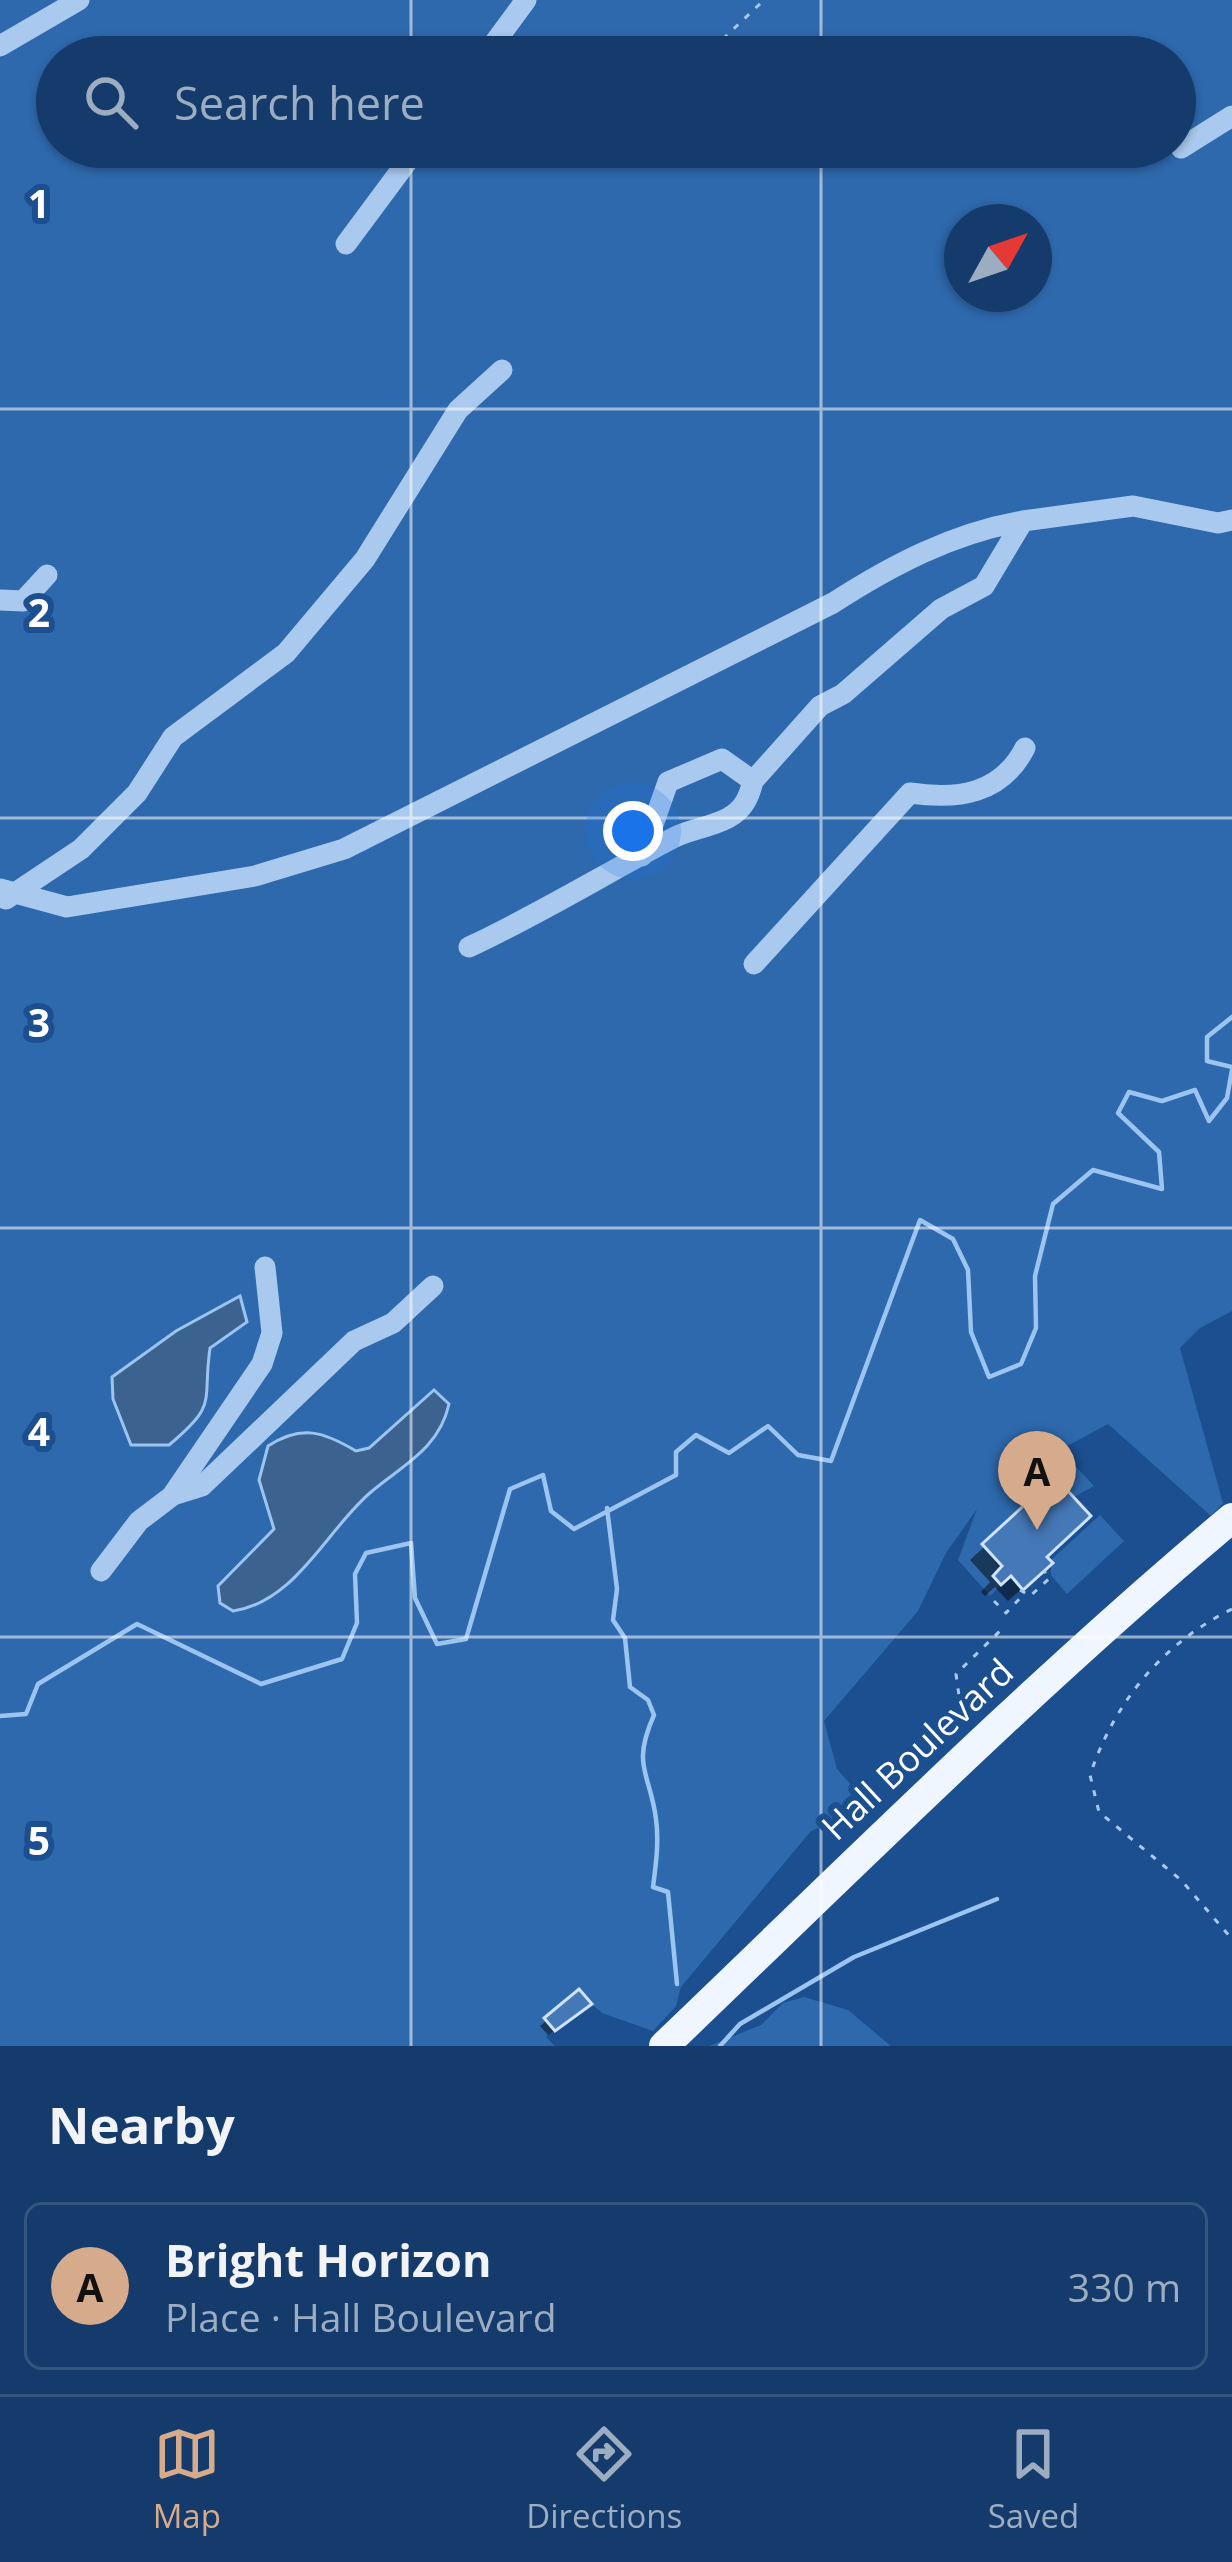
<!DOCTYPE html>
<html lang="en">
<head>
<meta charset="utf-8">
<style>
  body { margin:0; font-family:"Open Sans",sans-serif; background:#214673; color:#f1f3f6 }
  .compass { position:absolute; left:944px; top:204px; width:108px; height:108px; border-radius:50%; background:#143b6b; box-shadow:0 3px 9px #0004; rotate:50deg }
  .you { position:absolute; left:633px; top:831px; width:42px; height:42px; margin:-30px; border:9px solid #fff; border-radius:50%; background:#1a73e8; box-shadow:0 0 0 18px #1a73e833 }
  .badge { display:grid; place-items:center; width:78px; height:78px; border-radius:50%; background:#d6ab8b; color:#111; font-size:39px; font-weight:700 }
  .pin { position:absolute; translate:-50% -99px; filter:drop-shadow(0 3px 6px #0008) }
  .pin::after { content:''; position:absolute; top:63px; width:42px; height:36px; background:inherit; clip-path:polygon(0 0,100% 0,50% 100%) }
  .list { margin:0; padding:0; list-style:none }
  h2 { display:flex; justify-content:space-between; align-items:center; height:156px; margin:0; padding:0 48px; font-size:51px }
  h2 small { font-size:39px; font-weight:400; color:#9dadc1 }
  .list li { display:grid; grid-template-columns:78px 1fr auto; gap:36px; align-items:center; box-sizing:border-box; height:168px; margin:0 24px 24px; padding:0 24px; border:3px solid #33557e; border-radius:18px }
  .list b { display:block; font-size:45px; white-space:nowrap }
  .list p { margin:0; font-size:39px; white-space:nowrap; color:#9dadc1 }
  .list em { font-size:39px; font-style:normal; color:#9dadc1 }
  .icon { flex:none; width:66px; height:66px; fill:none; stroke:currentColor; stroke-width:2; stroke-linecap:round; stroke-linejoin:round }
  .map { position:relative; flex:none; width:1232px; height:2046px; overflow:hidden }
  .search { position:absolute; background:#143b6b; box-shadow:0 3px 9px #0004; left:36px; right:36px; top:36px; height:132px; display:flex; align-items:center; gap:30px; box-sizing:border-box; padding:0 42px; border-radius:66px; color:#9dadc1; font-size:45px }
  .sheet { height:348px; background:#143b6b }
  nav { display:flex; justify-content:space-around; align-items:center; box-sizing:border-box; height:168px; border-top:3px solid #33557e; background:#143b6b; font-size:33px; color:#9dadc1 }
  nav a { display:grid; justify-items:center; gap:6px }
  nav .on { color:#d6ab8b }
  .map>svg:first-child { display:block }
</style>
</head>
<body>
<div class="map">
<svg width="1232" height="2046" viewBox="0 0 1232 2046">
  <rect width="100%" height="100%" fill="#1b4f8f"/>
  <path fill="#2e69ad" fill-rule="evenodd" d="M0 0H1232V1311L1200 1328 1180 1348 1223 1503 1211 1516 1108 1424 1047 1457 1063 1453 1094 1486 1074 1497 1055 1478 982 1544 1007 1579 990 1596 958 1560 977 1509 946 1553 918 1611 824 1721 837 1769 861 1796 837 1821 811 1831 681 1987 676 2006 653 2031 602 2013 583 1997 546 2037 555 2046H0ZM57 57H1175V147H57ZM962 222H1034V294H962Z
    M1100 1515 1124 1541 1067 1594 1051 1575V1560Z
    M804 1997 848 2010 891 2046H709L761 2025 783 2003Z"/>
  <path fill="#3c6290" stroke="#9cc4f0" stroke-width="3" d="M240 1296 247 1322 210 1348C202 1404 219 1403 169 1445H131L113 1399 112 1377 176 1331Z
    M434 1390 449 1404C439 1449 403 1465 371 1492 327 1529 296 1602 233 1611L220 1603 218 1586 274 1529 259 1480 268 1446C302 1424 324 1432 356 1451L369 1448Z"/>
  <path fill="#0007" d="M1055 1482 1035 1577 1008 1601 995 1587 985 1596 981 1592 990 1582 970 1560Z
    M578 1994 582 2010 548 2035 540 2026Z"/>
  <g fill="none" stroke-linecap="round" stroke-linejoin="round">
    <path stroke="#9cc4f0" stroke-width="4.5" d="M1232 1017 1207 1037V1061L1232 1067
      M607 1508 617 1589 613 1620 625 1638 630 1687 648 1700 654 1715C631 1767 650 1772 656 1819 659 1842 656 1864 653 1887L668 1892 677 1984
      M0 1716 26 1714 38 1684 137 1624 261 1684 342 1659 357 1623 355 1574 366 1553 411 1543 415 1598 437 1644 466 1639 510 1489 543 1475 551 1511 574 1529 676 1475V1452L696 1435 729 1453 768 1426 798 1455 831 1461 920 1220 953 1239 968 1270 971 1332 989 1377 1021 1364 1036 1328 1035 1276 1053 1204 1093 1170 1162 1189 1159 1152 1118 1113 1129 1092 1162 1101 1195 1090 1209 1121 1227 1098 1232 1070
      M720 2046 740 2024 854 1957 997 1899"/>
  </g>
  <path fill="#4478b7" stroke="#cfe3fa" stroke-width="3" d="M1055 1477 1091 1516 1047 1557 1053 1563 1023 1590 1011 1576 1001 1585 993 1576 1002 1566 982 1544Z
    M579 1989 592 2004 555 2031 544 2018Z"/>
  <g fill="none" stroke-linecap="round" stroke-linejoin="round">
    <path stroke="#a9c9ee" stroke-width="3" stroke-dasharray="6 9" stroke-linecap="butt" d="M723 39 764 0
      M1020 1590 1030 1596 1050 1578 1044 1571
      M994 1601 1006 1613 1025 1593
      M1232 1609C1163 1643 1115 1701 1090 1775L1099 1812 1181 1880 1232 1939
      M963 1724 956 1674 1003 1628"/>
    <path stroke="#a9c9ee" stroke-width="21" d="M0 46 79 0
      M484 57 526 0
      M1181 148 1232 116
      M346 244 418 147
      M0 600 23 601 47 575
      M753 781 820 706 843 694 941 609 984 586 1023 521 1133 506 1218 523 1232 520
      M0 889 67 907 255 876 344 849 833 603C892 565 953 533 1023 521
      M6 899 81 849 137 793 173 737 286 653 365 559 458 410 502 370
      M469 947C540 914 606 873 675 837 692 829 711 827 728 818 743 810 749 798 753 781L722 759 668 782 642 856
      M754 964 910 793C959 800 1001 794 1025 748
      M173 1495 202 1486 354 1341 393 1323 433 1286
      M101 1571 139 1521 172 1496 262 1364 272 1333 265 1267"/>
    <path stroke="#f0f6ff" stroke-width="30" d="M664 2046C851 1867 1034 1684 1232 1518"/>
  </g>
  <path fill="none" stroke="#fff" stroke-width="3" stroke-opacity="0.55" d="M411 0V57M821 0V57M411 147V2046M821 147V2046M0 409H1232M0 818H1232M0 1228H1232M0 1637H1232"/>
  <g text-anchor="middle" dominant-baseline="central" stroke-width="12" stroke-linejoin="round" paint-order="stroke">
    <g font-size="36" fill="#fff" stroke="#1b4f8f">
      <text transform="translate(917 1749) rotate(-43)">Hall Boulevard</text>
    </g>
  </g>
  <g font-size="39" text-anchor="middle" font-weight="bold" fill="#fff" stroke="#1b4f8f" stroke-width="12" stroke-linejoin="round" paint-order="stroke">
    <text x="39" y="218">1</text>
    <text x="39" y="627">2</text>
    <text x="39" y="1037">3</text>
    <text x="39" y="1446">4</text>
    <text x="39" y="1855">5</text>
  </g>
</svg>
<svg class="compass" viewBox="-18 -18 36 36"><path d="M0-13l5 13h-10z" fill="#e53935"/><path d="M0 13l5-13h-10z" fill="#9dadc1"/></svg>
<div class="you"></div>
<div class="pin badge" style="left:1037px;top:1530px">A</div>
<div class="search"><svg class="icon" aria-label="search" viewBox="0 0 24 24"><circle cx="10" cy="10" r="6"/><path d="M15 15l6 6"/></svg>Search here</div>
</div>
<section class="sheet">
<h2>Nearby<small></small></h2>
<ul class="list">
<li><span class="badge">A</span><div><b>Bright Horizon</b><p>Place · Hall Boulevard</p></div><em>330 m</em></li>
</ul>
</section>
<nav>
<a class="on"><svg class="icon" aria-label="map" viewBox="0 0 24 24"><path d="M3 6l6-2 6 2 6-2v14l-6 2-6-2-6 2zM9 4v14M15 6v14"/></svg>Map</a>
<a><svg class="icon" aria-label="directions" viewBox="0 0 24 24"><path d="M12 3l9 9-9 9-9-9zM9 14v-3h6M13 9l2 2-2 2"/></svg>Directions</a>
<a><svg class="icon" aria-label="saved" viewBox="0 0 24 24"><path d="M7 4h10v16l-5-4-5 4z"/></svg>Saved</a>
</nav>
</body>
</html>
